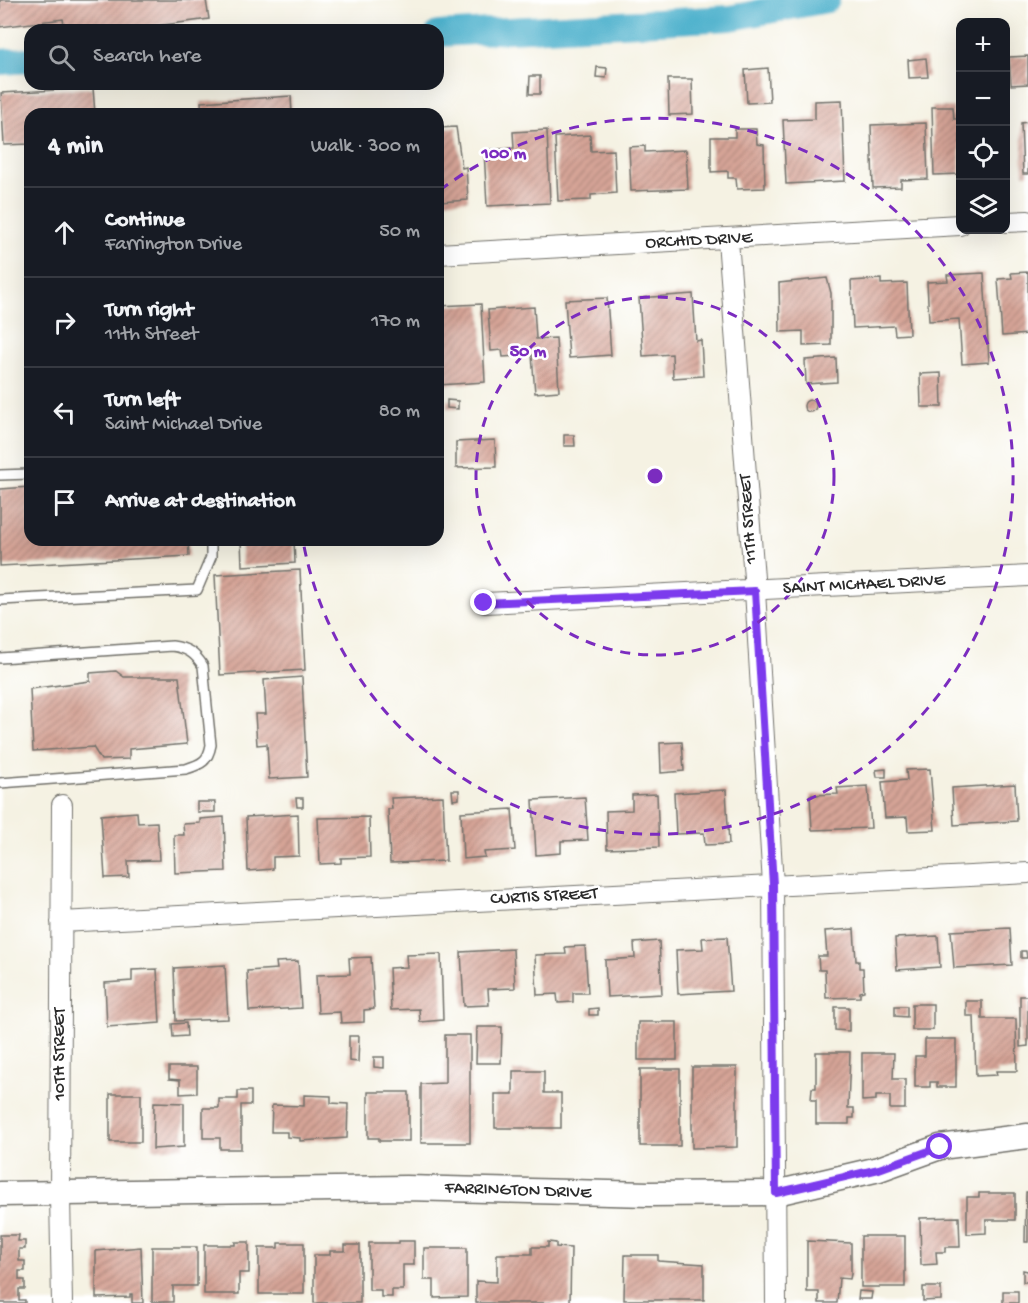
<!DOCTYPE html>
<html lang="en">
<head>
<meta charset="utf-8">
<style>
  body { margin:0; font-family:"Gochi Hand",sans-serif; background:#20242c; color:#f1f3f6 }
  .controls { position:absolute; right:18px; top:18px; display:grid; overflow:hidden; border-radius:12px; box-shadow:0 6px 24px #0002 }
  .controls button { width:54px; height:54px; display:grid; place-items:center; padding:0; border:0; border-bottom:2px solid #363941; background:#171b24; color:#f1f3f6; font:30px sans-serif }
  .stop { position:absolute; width:18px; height:18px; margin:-14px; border:4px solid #7c3aed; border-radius:50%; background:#fff }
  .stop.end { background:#7c3aed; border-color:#fff; box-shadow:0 2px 6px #0008 }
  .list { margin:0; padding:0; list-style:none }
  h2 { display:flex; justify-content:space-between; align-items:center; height:78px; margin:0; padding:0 24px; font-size:26px }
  h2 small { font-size:20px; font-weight:400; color:#9ea1a6 }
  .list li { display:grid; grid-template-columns:39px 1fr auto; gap:18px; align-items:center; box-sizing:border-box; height:90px; padding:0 24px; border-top:2px solid #363941 }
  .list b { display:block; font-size:22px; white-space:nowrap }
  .list p { margin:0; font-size:20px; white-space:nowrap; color:#9ea1a6 }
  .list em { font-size:20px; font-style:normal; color:#9ea1a6 }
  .icon { flex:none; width:33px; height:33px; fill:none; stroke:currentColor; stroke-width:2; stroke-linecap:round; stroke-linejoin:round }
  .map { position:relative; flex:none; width:1028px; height:1303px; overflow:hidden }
  .search { position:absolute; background:#171b24; box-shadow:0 6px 24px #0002; left:24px; top:24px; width:420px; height:66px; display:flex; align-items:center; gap:15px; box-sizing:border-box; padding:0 21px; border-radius:18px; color:#9ea1a6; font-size:22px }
  .panel { position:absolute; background:#171b24; box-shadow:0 6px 24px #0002; left:24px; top:108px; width:420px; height:438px; border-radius:18px }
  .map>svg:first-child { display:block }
</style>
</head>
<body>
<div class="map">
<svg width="1028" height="1303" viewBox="0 0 1028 1303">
  <defs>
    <pattern id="building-hatch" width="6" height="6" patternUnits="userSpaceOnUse" patternTransform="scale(1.5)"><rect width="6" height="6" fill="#d6a497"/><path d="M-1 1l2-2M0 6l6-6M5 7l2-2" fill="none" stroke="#ae867b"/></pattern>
  </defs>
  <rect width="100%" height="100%" fill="#fff"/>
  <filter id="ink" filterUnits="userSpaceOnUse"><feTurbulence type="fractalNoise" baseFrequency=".0167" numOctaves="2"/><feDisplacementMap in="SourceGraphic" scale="12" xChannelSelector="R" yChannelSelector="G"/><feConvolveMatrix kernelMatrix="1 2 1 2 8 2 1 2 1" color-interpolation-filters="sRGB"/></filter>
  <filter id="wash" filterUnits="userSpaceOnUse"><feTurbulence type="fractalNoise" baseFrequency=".008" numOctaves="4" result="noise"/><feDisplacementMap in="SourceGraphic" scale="24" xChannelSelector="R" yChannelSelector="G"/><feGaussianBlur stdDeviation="1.35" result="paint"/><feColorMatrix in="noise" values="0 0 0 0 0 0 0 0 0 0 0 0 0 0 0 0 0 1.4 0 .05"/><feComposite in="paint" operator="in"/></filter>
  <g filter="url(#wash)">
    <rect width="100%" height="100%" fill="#f5f2e3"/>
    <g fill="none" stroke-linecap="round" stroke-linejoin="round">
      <path stroke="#4db1cc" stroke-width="26" d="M438 34 730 18 827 0
        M0 62 30 60"/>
    </g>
    <g id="blocks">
      <path fill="url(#building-hatch)" d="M0 0H206L209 19 125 30H65L63 19 0 27Z
        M1028 56V84L1011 85 1009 57Z
        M926 58 928 77 909 78 908 60Z
        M597 67 607 68 606 78 596 77Z
        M768 68 770 102 747 103 745 70Z
        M530 76H540V94H529Z
        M668 79H692L693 114 669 115Z
        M93 88 95 114H30V144L4 145 1 93Z
        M291 96 292 114H202L201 102Z
        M842 100 845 181 786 184 783 120 815 119V101Z
        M932 107H953L954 119H960V174L934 175Z
        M1028 122V174H1023L1021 123Z
        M926 123 928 179 901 180V187L873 188 871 125Z
        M456 127 462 168 466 167 468 200 440 202 438 128Z
        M735 129H756L757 144 764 145 765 188 737 189 736 178H728V171L711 172V137H735Z
        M547 130 550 203 487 206 484 150 514 148 513 132Z
        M590 135 591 151 614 150 616 193 591 195V200L558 201 555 137Z
        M645 146V152L686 150 688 189 631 191 629 147Z
        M1028 272V334L1002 336 998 279 1012 278 1011 273Z
        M984 273 989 362 962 364 959 319 929 321 927 282 948 281 947 275Z
        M827 278 831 293V345L803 346V331L780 332 779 283Z
        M881 279V284L907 283 909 334 895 335 894 326 853 328 851 281Z
        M693 294 696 341 701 340 703 376 673 378 672 354 643 356 639 298Z
        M607 298 611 355 569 358 565 300Z
        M481 304 485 382 438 385V306Z
        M534 307 536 339 556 338 559 391 535 393 532 355 503 357 502 350 491 351 488 310Z
        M836 358 837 382 806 384 805 360Z
        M941 373 942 407H921L920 374Z
        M447 400 458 401V409L447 408Z
        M804 406a6 6 0 1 1 12 0a6 6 0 1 1-12 0Z
        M564 435H574L575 446H564Z
        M495 440 496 467 456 468V442Z
        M30 487V540H188L189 556 0 566V489Z
        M241 540H294L295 563 242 566Z
        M300 570 305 670 220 675 215 575Z
        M116 671 124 677H179L187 744 129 749V759L101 760 93 747 33 751 30 689 90 681V673Z
        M302 677 307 777 269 779 267 744 257 745 255 714H266L264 680Z
        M682 742 684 771 661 773 660 743Z
        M886 769V777H877L876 770Z
        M930 769 935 830 908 831 907 817 885 818 882 782 907 780 906 770Z
        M1015 784 1017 821 954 825 952 788Z
        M868 786 871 828 812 830 810 795 838 794 837 788Z
        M452 790H459V799L453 800Z
        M726 790 729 844 705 845 704 833 676 834 674 793Z
        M657 794 659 847 607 849 606 811 632 810V795Z
        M443 796 446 861 390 863 388 809H392L391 798Z
        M585 797 588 840 561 841V853L536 855 533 800Z
        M296 798H303V807H297Z
        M197 802H215V812H197Z
        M512 809 515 850 484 852 485 857 463 859 461 812Z
        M137 812 138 823 157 822 159 860 128 861 129 877 105 878 101 815Z
        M298 814 299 856 273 857V869L248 871 246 817Z
        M224 817 226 871 175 873 174 835H184L183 824 200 823V819Z
        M369 817 370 857 341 858V863L320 864 318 818Z
        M1010 928 1012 965 954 968 951 931Z
        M854 929 856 961H859V968H863L864 991 860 992V997L826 998 825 970H819L818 956H827L825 931Z
        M938 936 940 967 897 970 895 938Z
        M727 937 731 991 678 994 676 950 703 949 702 938Z
        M659 941 662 994 607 997 605 960 635 958 634 943Z
        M585 946 588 993H573V1002L558 1003 557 994 537 995 535 955 566 954 565 947Z
        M513 949 515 988 488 989 489 1005 464 1006 461 952Z
        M1021 951H1026L1027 958H1021Z
        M441 954 443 1020 420 1022 419 1009 391 1010 389 968 407 967 406 955Z
        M371 957 374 1009 364 1010V1022L341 1023 340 1012 318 1013 316 975 350 974 349 958Z
        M298 961 301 1008 249 1011 247 971 277 969 276 962Z
        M225 965 228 1019 176 1021 174 968Z
        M157 969 160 1023 107 1027 105 983 132 981V970Z
        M1020 996H1028V1046L1020 1047Z
        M966 1001H982V1019H1016L1017 1071H996L997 1075 976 1076 974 1016H966Z
        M912 1004H933V1030H912Z
        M895 1006H907V1017L895 1016Z
        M835 1007H849V1031L835 1030Z
        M598 1008V1015H589V1009Z
        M638 1022H677V1060H638Z
        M186 1023 187 1036 173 1037 172 1024Z
        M477 1027H502L501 1063H476Z
        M445 1035H470V1143H421V1084L445 1083Z
        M349 1036H359L358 1062 349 1061Z
        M925 1039H956V1087H937V1082H930V1087H915V1056H925Z
        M816 1052H850L848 1108H854V1118H849V1124H816V1100H811L812 1088H816Z
        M862 1053H894L893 1079H905V1109H890V1096H876V1100L862 1101Z
        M374 1057H384V1068L374 1067Z
        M169 1067H197V1093L180 1094V1080L169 1079Z
        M692 1067H737V1147L692 1148Z
        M640 1069H680V1146H640Z
        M513 1071H544V1093H561V1128H495V1094H513Z
        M238 1091H251V1105H241V1149H220V1138H203V1108H219V1099H238Z
        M368 1092H409V1141H379V1138H368Z
        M110 1094H141V1142H110Z
        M304 1095 331 1096V1103L348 1104 347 1138 300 1141V1138L287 1137V1132H271L272 1105 304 1106Z
        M154 1102 184 1103V1147L153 1149Z
        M1026 1192H1028V1242H1025Z
        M979 1193H1015V1220H986V1233L967 1234V1197H979Z
        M959 1217 960 1247H945V1252H936L937 1264 921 1265 920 1218Z
        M0 1235H19L18 1241H25V1249H19V1261H25V1271H19V1280H25V1289H19V1300H25V1303H0Z
        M861 1236H905V1287H861Z
        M399 1241H414V1265H403V1290H392V1297H381V1290H369V1243H399Z
        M807 1241 851 1243V1274L850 1279 839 1278 837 1303H819V1292H807Z
        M235 1242H249V1273H239V1294H204V1245H235Z
        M548 1242 556 1243V1247L571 1248 570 1303H476V1281L497 1282V1254H532V1247H548Z
        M278 1243H304V1294H259V1248H278Z
        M345 1245H360V1303H314V1255H330V1251H345Z
        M141 1247 143 1303H132V1294H130V1297L96 1298V1251Z
        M152 1247H197V1286H173V1302H152Z
        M424 1248H467V1297L434 1298V1280H424Z
        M625 1255H658V1261L704 1264V1300H624Z
        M1023 1270 1028 1271V1282H1023Z
        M923 1287H941V1300L923 1301Z
        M859 1291 872 1292 871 1299H858Z
        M1003 1291H1018V1303H1003Z"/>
    </g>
  </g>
  <g filter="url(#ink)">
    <use href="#blocks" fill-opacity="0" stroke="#72716b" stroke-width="1.5"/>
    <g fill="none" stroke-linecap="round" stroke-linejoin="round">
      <g stroke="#72716b" stroke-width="12">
        <path id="service" d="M0 475 30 474
          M0 600 197 590 211 557V540
          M0 658 172 646C187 648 195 653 203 666L211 745C208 761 202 764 186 769L0 783"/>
      </g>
      <g stroke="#72716b" stroke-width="22">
        <path id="minor" d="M1006 222 1028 221
          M728 240 755 591 773 885 776 1303
          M438 254 960 225
          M485 603 1028 576
          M62 805 60 1195 62 1303
          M61 922 1028 873"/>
      </g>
      <g stroke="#72716b" stroke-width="27">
        <path id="tertiary" d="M0 1194 406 1188 649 1194 776 1193 879 1169 940 1147 1028 1136"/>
      </g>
      <use href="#service" stroke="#fff" stroke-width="9"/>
      <use href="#minor" stroke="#fff" stroke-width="20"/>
      <use href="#tertiary" stroke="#fff" stroke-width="24"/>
    </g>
  </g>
  <g fill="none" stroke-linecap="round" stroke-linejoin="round" filter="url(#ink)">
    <path stroke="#7c3aed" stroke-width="8" d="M484 603 755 591 773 885 776 1193 879 1169 940 1147"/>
  </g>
  <g fill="none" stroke="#7b2cbf" stroke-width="3" stroke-dasharray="10 8">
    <circle cx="655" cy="476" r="179"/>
    <path d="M440 190A358 358 0 1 1 303 541"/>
  </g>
  <g text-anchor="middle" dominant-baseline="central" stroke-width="5" stroke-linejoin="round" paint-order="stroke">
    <g font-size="18" fill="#2b2b2b" stroke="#fff">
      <text transform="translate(699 241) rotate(-3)">ORCHID DRIVE</text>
      <text transform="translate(749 519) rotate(-94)">11TH STREET</text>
      <text transform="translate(864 585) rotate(-3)">SAINT MICHAEL DRIVE</text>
      <text transform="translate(544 897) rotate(-3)">CURTIS STREET</text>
      <text transform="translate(60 1054) rotate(-90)">10TH STREET</text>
      <text transform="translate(518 1191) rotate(2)">FARRINGTON DRIVE</text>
    </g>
  </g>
  <circle cx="655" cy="476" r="9" fill="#7b2cbf" stroke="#fff" stroke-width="3"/>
  <g font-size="18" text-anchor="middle" font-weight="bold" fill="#7b2cbf" stroke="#fff" stroke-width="5" stroke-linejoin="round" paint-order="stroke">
    <text x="504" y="158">100 m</text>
    <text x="528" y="356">50 m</text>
  </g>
</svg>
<div class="controls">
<button>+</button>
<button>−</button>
<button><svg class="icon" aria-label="locate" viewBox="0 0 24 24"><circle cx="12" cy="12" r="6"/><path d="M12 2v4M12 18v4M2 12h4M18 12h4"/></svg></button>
<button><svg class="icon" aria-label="layers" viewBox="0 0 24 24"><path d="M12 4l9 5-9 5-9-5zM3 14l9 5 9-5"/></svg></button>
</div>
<div class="stop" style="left:940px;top:1147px"></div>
<div class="stop end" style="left:484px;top:603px"></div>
<div class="search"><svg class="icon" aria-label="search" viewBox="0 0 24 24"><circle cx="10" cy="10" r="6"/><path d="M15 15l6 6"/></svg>Search here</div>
<section class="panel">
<h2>4 min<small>Walk · 300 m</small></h2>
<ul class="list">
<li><svg class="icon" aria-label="ahead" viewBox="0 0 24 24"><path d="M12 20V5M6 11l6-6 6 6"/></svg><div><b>Continue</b><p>Farrington Drive</p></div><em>50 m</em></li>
<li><svg class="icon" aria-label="right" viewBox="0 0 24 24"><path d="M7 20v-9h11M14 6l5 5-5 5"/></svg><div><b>Turn right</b><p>11th Street</p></div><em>170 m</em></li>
<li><svg class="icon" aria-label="left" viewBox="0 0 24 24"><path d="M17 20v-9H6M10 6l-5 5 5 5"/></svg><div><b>Turn left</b><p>Saint Michael Drive</p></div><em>80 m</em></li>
<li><svg class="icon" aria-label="arrive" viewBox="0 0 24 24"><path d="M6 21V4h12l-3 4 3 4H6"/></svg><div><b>Arrive at destination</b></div></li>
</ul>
</section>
</div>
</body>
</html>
